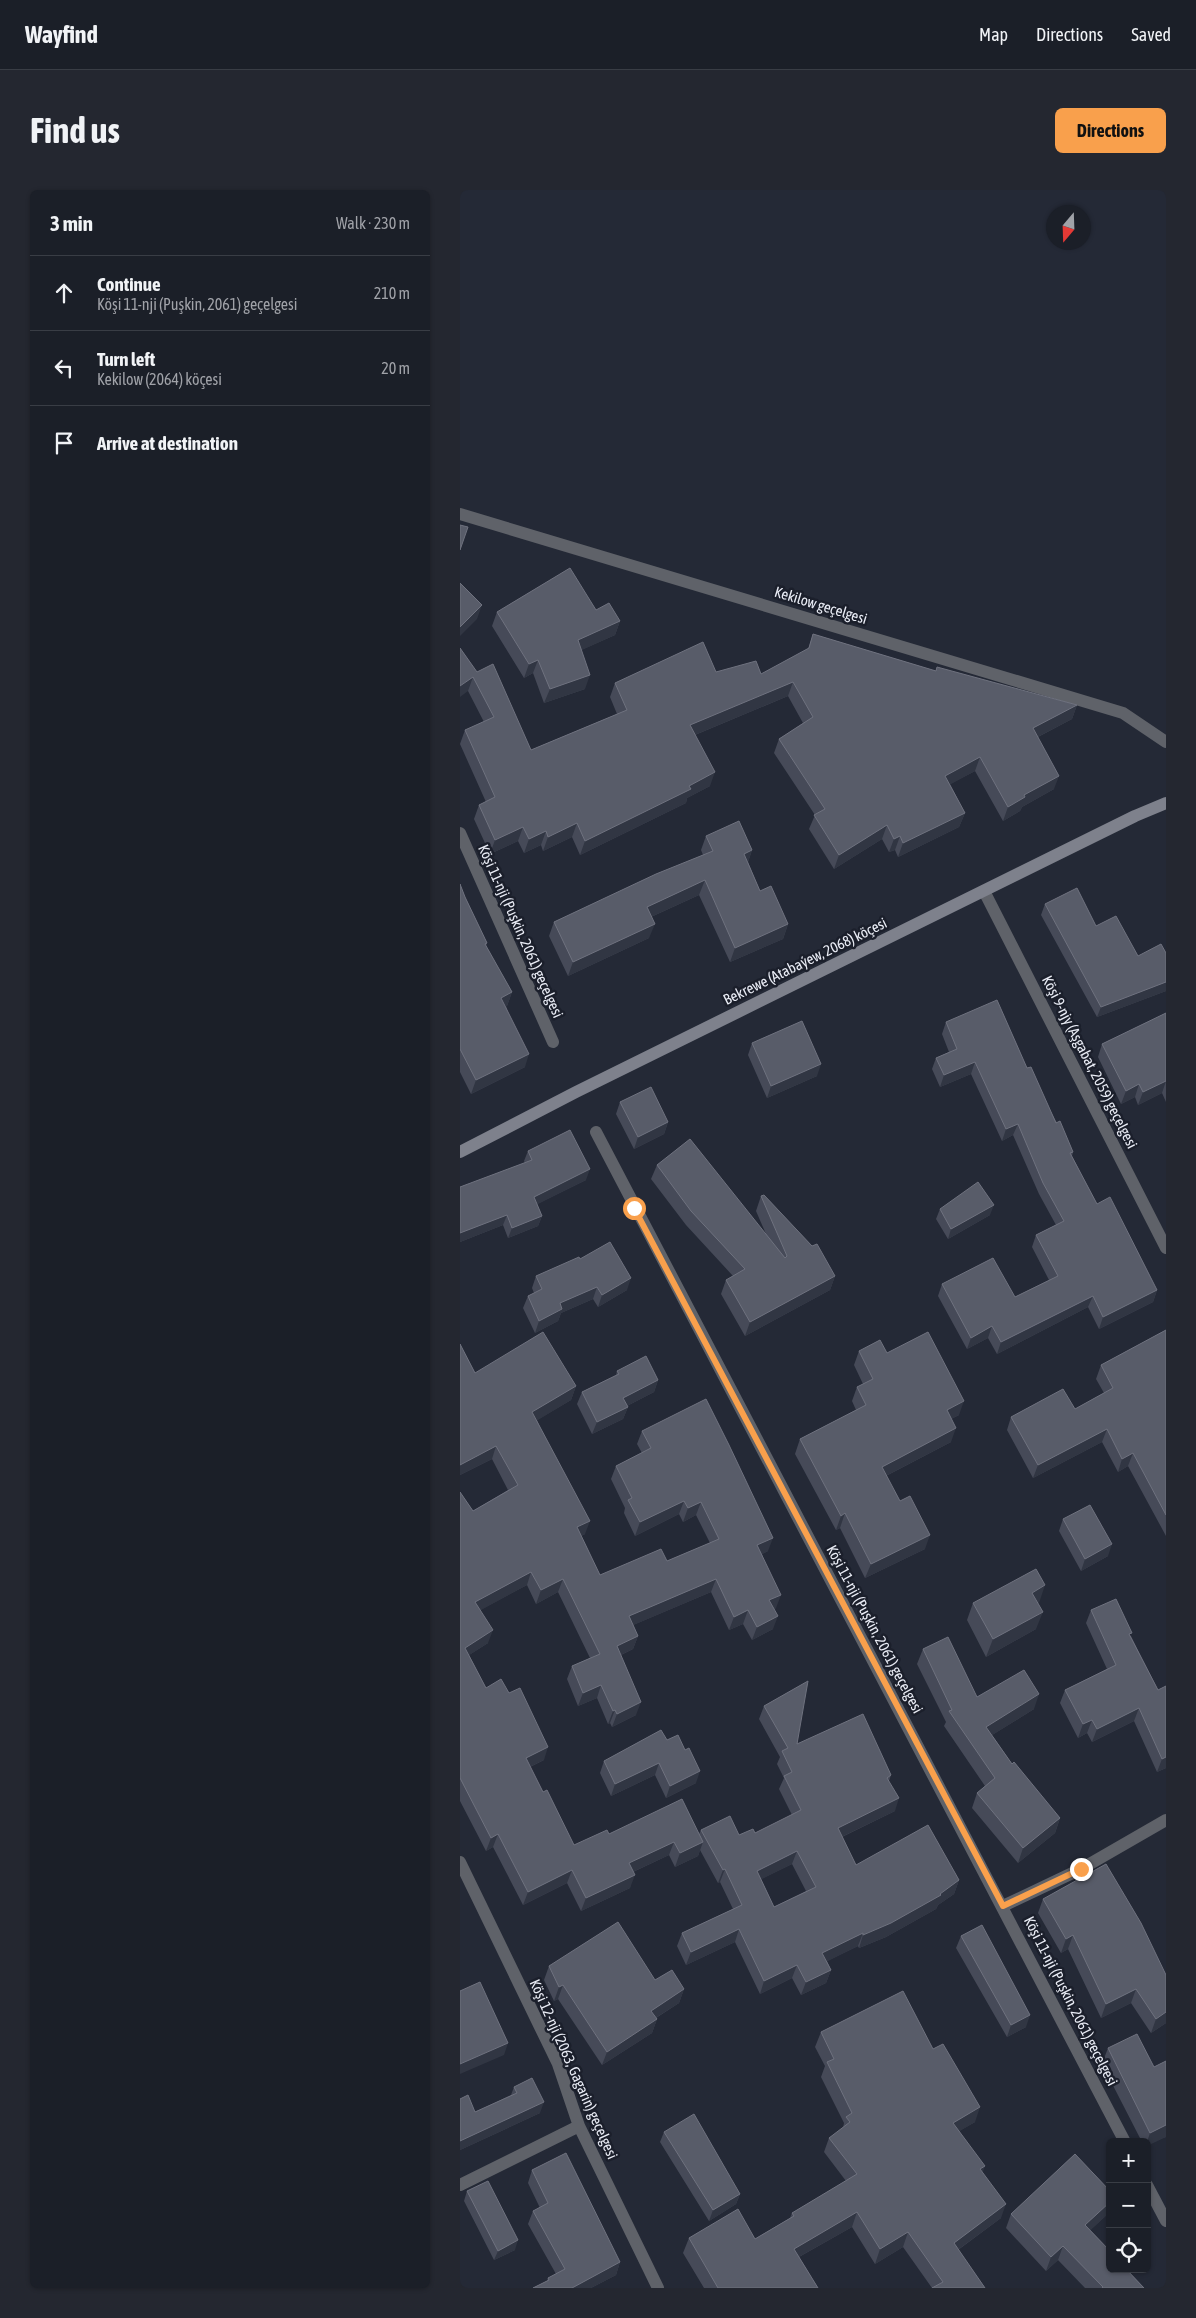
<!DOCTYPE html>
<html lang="en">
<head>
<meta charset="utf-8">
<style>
  body { margin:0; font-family:"Asap Condensed",sans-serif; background:#242730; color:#f1f3f6 }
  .controls { position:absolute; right:15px; bottom:15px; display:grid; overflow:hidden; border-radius:8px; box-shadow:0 1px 4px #0004 }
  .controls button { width:45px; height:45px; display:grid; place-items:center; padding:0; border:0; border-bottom:1px solid #393d45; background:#1b1f28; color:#f1f3f6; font:25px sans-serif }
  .compass { position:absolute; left:586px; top:15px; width:45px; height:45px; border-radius:50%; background:#1b1f28; box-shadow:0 1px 4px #0004; rotate:199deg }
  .stop { position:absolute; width:15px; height:15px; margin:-11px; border:4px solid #f9a04c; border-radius:50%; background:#fff }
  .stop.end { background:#f9a04c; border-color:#fff; box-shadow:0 1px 5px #0008 }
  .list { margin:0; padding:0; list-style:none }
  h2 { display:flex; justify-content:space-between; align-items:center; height:65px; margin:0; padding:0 20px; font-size:21px }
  h2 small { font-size:16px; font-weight:400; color:#a0a2a8 }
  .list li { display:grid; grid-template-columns:32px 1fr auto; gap:15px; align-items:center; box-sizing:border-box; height:75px; padding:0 20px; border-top:1px solid #393d45 }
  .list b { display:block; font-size:19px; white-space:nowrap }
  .list p { margin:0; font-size:16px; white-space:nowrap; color:#a0a2a8 }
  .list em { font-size:16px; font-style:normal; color:#a0a2a8 }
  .icon { flex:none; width:28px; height:28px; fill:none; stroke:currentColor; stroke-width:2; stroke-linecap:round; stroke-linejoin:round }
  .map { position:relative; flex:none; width:706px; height:2098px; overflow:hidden; border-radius:8px }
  header { display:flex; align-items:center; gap:30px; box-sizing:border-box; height:70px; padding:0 25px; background:#1b1f28; border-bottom:1px solid #393d45 }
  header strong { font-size:24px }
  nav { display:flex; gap:28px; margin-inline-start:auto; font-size:18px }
  .intro { display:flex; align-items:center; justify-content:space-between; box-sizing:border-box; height:120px; padding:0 30px }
  h1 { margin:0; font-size:35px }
  .button { padding:12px 22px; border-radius:8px; background:#f9a04c; color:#111; font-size:18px; font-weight:700 }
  main { display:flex; gap:30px; padding:0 30px }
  aside { flex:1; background:#1b1f28; border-radius:8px; box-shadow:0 1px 4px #0004 }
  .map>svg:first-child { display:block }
</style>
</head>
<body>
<header>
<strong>Wayfind</strong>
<nav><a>Map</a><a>Directions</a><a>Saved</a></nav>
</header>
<div class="intro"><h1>Find us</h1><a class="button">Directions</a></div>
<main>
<aside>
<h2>3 min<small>Walk · 230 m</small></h2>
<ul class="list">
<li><svg class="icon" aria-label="ahead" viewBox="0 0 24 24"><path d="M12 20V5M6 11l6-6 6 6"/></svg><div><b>Continue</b><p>Köşi 11-nji (Puşkin, 2061) geçelgesi</p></div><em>210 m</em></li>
<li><svg class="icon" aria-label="left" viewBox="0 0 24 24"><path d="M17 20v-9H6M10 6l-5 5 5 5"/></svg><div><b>Turn left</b><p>Kekilow (2064) köçesi</p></div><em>20 m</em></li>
<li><svg class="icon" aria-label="arrive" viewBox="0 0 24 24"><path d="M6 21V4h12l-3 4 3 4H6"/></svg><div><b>Arrive at destination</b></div></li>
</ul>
</aside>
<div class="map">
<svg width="706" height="2098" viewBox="0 0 706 2098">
  <rect width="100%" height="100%" fill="#242936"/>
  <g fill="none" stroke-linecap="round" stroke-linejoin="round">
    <path stroke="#5f6269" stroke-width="12" d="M0 324 663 523 706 552
      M0 643 93 852
      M524 701 706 1058
      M136 942 665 1952
      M0 1672 98 1874 119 1936 198 2098
      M543 1716 621 1679 706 1630
      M0 1995 119 1936
      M687 1995 706 2031"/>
    <path stroke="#7e818c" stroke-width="12" d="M0 962 116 902 675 626 706 613"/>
  </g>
  <path fill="#464a58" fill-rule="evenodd" d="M136 420 160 431 155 445 121 460 125 499 84 513 73 483 64 488 32 436 37 422Z
    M353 444 476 481 617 515 612 529 578 547 594 599 562 617 560 621 543 631 515 581 490 594 505 623 499 637 438 667 435 660 429 662 422 649 374 679 349 639 355 625 314 563 319 549 343 533 328 506 235 545 250 596 227 608 226 613 120 665 112 647 83 661 81 655 64 663 58 651 30 664 14 629 19 615 26 612 0 554 5 540 24 532 8 501 0 458 71 560 157 524 150 507 155 493 256 482 301 484 348 459Z
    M246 646 292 660 288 672 300 701 328 734 323 749 270 772 239 705 191 727 189 748 108 786 89 746 94 732 243 665 241 660Z
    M0 694 5 707 27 753 26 756 52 802 47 816H46L65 877 11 904 0 882Z
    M585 714 636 736 678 766 706 763V801L637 827 581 725Z
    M706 823V912L702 903 678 915 675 907 661 914 638 867 642 854Z
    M486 832 567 878 613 962 612 966 637 1014 697 1100 693 1112 639 1139 628 1117 537 1164 528 1148 507 1159 478 1106 482 1094 555 1107 589 1090 572 1057 576 1045 596 1035 579 1004 553 945 542 951 511 884 480 897 472 879 476 868 489 862 482 844Z
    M292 853 357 886 307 908 288 865Z
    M160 912 208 932 204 944 174 959 156 924Z
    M68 961 126 990 77 1014 82 1026 78 1036 48 1048 43 1035 0 1052V997L65 973 64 971Z
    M197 975 306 1044 296 1021 301 1006 352 1056 375 1086 370 1100 285 1146 261 1104 266 1090 273 1086 226 1035 191 989Z
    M480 1019 530 1025 488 1049 476 1029Z
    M120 1069 167 1100 138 1117 133 1109 101 1123 98 1131 75 1143 63 1118 68 1106 74 1103 72 1098 76 1086Z
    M706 1140V1346L668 1276 658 1282 642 1252 573 1288 547 1240 551 1227 615 1219 644 1203 636 1189 641 1175Z
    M0 1154 15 1183 116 1196 111 1210 77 1230 125 1344 121 1346 140 1385 207 1371 250 1353 236 1325 223 1332 219 1324 175 1346 164 1323 165 1318 151 1289 156 1276 182 1263 177 1254 182 1241 308 1361 302 1364 316 1418 314 1419 313 1439 292 1450 283 1434 269 1440 251 1402 173 1435 178 1446 173 1459 161 1465 176 1525 152 1537 150 1533 148 1534 137 1508 118 1516 107 1489 112 1476 130 1468 98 1402 76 1414 67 1395 20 1420 28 1453 9 1465 26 1498 84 1570 70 1577 83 1602 114 1655 149 1644H239L241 1640 279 1645 295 1643 332 1625 319 1599 324 1588 317 1574 320 1567 299 1529 304 1516 337 1554 431 1585 429 1591 435 1621 382 1647 396 1675 499 1690 494 1704 478 1715 476 1719 426 1747 399 1758 398 1756 367 1771 371 1780 366 1793 341 1805 332 1788 300 1804 275 1752 226 1775 217 1756 222 1743 273 1719 260 1692 258 1693 240 1660 238 1666 215 1677 209 1665 173 1682 170 1698 121 1721 107 1693 63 1715 33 1657 26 1661 0 1611V1302L13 1321 48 1300 32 1269 0 1285ZM332 1674 346 1701 314 1717 301 1689Z
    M399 1161 427 1163 499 1225 491 1229V1252L426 1286 465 1359 405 1388 380 1338 376 1340 335 1264 340 1249 396 1220 392 1211 397 1197 403 1194 394 1175Z
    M157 1181 198 1190 194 1202 167 1216 168 1217 163 1229 132 1244 117 1214 122 1202 156 1185Z
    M603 1329 648 1366 621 1381 599 1341Z
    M513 1413H579H578L576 1439 526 1467 507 1430Z
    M631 1420 671 1446 698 1500 706 1578 697 1582 674 1531 632 1552 627 1543 618 1548 600 1513 605 1500 647 1479 626 1433Z
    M463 1459 517 1507 574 1519 532 1545 552 1574 600 1628 595 1643 558 1673 512 1618 517 1603 525 1596 484 1536 486 1532 457 1474Z
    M207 1550 236 1593 206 1608 195 1585 151 1606 140 1583 144 1571Z
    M583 1709 706 1785V1833L691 1843 671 1813 641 1828 608 1759 601 1763 578 1723Z
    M501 1746 566 1837 547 1847 496 1758Z
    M89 1776 195 1790 224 1799 219 1813 196 1828 197 1829 192 1843 142 1875 98 1809 94 1811 84 1790Z
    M361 1842 473 1859 515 1932 499 1941 523 1983 541 2028 498 2060 525 2098H472L443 2057 415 2074 392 2037 339 2067 358 2098H244L223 2063 229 2048 295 2049 330 2028 332 2023 386 1991 364 1962 369 1948 383 1938 384 1933 361 1887 365 1876 355 1857Z
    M648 1858 706 1947 687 1952H682L642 1874Z
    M54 1897 80 1923 0 1960V1909L15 1922 51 1905Z
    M204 1942 280 2004 276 2014 249 2031 200 1952Z
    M72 1980 160 2072 156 2085 131 2098H73L87 2091 88 2088 96 2084 68 2034 73 2021 80 2018 68 1993Z
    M7 2001 55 2060 34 2070 4 2011Z
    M650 2022 630 2040 684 2098H625L598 2070 586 2081 546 2038 551 2024Z"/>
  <path fill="#313643" d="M22 415 17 429 0 446V437Z
    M160 431 155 445 113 464 118 450Z
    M78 470 73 483 64 488 69 474Z
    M130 485 125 499 84 513 90 499Z
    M13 487 8 501 0 507V496Z
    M333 492 328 506 225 549 230 535Z
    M617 515 612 529 568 552 573 538Z
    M520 567 515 581 480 600 485 586Z
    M255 582 250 596 227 608 226 613 120 665 125 651Z
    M599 586 594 599 562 617 560 621 543 631 548 617 564 605Z
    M505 623 499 637 438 667 443 653Z
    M117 633 112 647 83 661 88 647Z
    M427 635 422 649 374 679 379 665Z
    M63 637 58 651 30 664 35 650Z
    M86 641 81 655 64 663 69 649Z
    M440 646 435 660 429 662 434 649Z
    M292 660 287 675 284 664Z
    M245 690 239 705 182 731 187 717Z
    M195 734 189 748 108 786 113 772Z
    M328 734 323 749 270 772 275 758Z
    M706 792V801L637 827 641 817Z
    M52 802 47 816 36 821 41 808Z
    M69 864 65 877 11 904 16 890Z
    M515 872 511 884 480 897 484 885Z
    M361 874 357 886 307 908 311 896Z
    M706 891 702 903 678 915 683 902Z
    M679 894 675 907 661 914 666 901Z
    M208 932 204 944 174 959 178 947Z
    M558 934 553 945 542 951 546 939Z
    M130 979 126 990 70 1018 74 1007Z
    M534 1015 530 1025 488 1049 491 1039Z
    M47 1025 43 1035 0 1052V1043Z
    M82 1026 78 1036 48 1048 52 1038Z
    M375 1086 370 1100 285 1146 290 1132Z
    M171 1088 167 1100 138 1117 142 1105Z
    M137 1097 133 1109 101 1123 98 1131 75 1143 79 1131 100 1113Z
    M697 1100 693 1112 639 1139 643 1127Z
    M633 1106 628 1117 537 1164 541 1152Z
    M532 1136 528 1148 507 1159 511 1148Z
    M198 1190 194 1202 159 1220 163 1208Z
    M116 1196 111 1210 68 1236 72 1222Z
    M504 1211 499 1225 481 1234 487 1220Z
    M168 1217 163 1229 132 1244 137 1232Z
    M496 1238 491 1252 416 1291 422 1277Z
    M647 1239 642 1252 573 1288 578 1275Z
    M36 1256 32 1269 0 1285V1275Z
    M673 1263 668 1276 658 1282 662 1269Z
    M224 1311 219 1324 175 1346 180 1332Z
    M241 1312 236 1325 223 1332 228 1318Z
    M385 1323 380 1338 376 1340 381 1326Z
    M130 1331 125 1344 112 1351 117 1337Z
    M470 1345 465 1359 405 1388 411 1374Z
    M313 1348 308 1361 293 1369 297 1355Z
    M652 1354 648 1366 621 1381 625 1369Z
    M71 1382 67 1395 10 1426 15 1412Z
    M103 1389 98 1402 76 1414 81 1400Z
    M256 1389 251 1402 164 1439 169 1426Z
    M585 1395 579 1413 566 1420 572 1403Z
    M321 1405 316 1418 304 1424 309 1410Z
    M288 1420 283 1434 269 1440 274 1427Z
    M583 1422 576 1439 526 1467 533 1449Z
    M318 1426 313 1439 292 1450 297 1437Z
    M33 1440 28 1453 0 1471 5 1458Z
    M178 1446 173 1459 152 1469 157 1456Z
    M141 1495 137 1508 118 1516 123 1503Z
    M579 1504 574 1519 521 1552 526 1537Z
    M181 1512 176 1525 152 1537 157 1524Z
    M679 1518 674 1531 632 1552 637 1539Z
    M155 1520 150 1533 148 1534 153 1521Z
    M632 1530 627 1543 618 1548 623 1534Z
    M88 1557 84 1570 61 1581 66 1568Z
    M706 1567V1578L697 1582 702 1569Z
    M199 1573 195 1585 151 1606 155 1594Z
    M240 1581 236 1593 206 1608 210 1596Z
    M439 1608 435 1621 373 1651 378 1638Z
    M600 1628 595 1643 558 1673 563 1658Z
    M38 1644 33 1657 26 1661 31 1648Z
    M214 1652 209 1665 164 1686 169 1673Z
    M243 1652 238 1666 215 1677 220 1663Z
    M337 1661 332 1674 292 1694 297 1681Z
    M265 1679 260 1692 258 1693 263 1680Z
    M112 1680 107 1693 63 1715 68 1702Z
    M175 1685 170 1698 121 1721 126 1708Z
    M499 1690 494 1704 478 1715 476 1719 426 1747 399 1758 403 1745 480 1704Z
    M279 1739 275 1752 226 1775 231 1762Z
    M403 1743 398 1756 358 1776 362 1763Z
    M613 1745 608 1759 601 1763 606 1749Z
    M337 1775 332 1788 300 1804 304 1791Z
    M371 1780 366 1793 341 1805 346 1792Z
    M103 1795 98 1809 94 1811 99 1797Z
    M224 1799 219 1813 186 1834 191 1821Z
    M676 1799 671 1813 641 1828 646 1814Z
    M706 1822V1833L691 1843 696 1829Z
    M570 1825 566 1837 547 1847 551 1835Z
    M197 1829 192 1843 142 1875 147 1862Z
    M48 1853 44 1865 0 1884V1874Z
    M84 1912 80 1923 0 1960V1951Z
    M520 1917 515 1932 488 1948 493 1933Z
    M706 1935V1947L687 1956V1952L690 1943Z
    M525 1976 520 1990V1979Z
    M280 2004 276 2014 249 2031 253 2020Z
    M650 2012V2022L620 2050 625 2035Z
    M546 2014 541 2028 488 2067 494 2053Z
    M397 2022 392 2037 328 2073 334 2059Z
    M448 2042 443 2057 415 2074 420 2059Z
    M58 2050 55 2060 34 2070 38 2061Z
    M603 2056 598 2070 586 2081 591 2067Z
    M160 2072 156 2085 131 2098H112Z"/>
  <path fill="#585c69" stroke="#6f727f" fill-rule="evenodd" d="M0 335 8 337 0 360Z
    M110 378 136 420 149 413 160 431 118 450 130 485 90 499 78 470 69 474 37 422Z
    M0 393 22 415 0 437Z
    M353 444 476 481 477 477 617 515 573 538 599 586 564 605 565 607 548 617 520 567 485 586 505 623 443 653 440 646 434 649 427 635 379 665 354 625 365 619 319 549 353 527 333 492 230 535 255 582 229 596 231 599 125 651 117 633 88 647 86 641 69 649 63 637 35 650 19 615 35 607 5 540 34 527 13 487 0 496V458L17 482 33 474 71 560 167 520 155 493 243 452 256 482 296 471 301 484 349 458Z
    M279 631 292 660 284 664 300 701 311 696 328 734 275 758 245 690 187 717 195 734 113 772 94 732 196 684 253 661 246 646Z
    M0 694 5 707 27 753 25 754 52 802 41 808 69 864 16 890 0 859Z
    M617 698 636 736 656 726 678 766 701 754 706 763V792L641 817 585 714Z
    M537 810 567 878 571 877 596 933 600 931 613 962 610 963 637 1014 650 1007 697 1100 643 1127 633 1106 541 1152 532 1136 511 1148 482 1094 533 1068 555 1107 598 1086 576 1045 604 1031 583 993 558 934 546 939 515 872 484 885 476 868 497 859 486 832Z
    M706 823V891L683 902 679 894 666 901 642 854Z
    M342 831 361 874 311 896 292 853Z
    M191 897 208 932 178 947 160 912Z
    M110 940 130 979 74 1007 82 1026 52 1038 47 1025 0 1043V997L72 970 68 961Z
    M230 949 325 1068 327 1066 301 1006 304 1005 352 1056 357 1054 375 1086 290 1132 266 1090 285 1079 231 1021 197 975Z
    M518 992 534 1015 491 1039 480 1019Z
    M150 1052 171 1088 142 1105 137 1097 100 1113 102 1119 79 1131 68 1106 82 1099 76 1086 119 1067 120 1069Z
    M706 1140V1325L673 1263 662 1269 647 1239 578 1275 551 1227 603 1199 615 1219 653 1198 641 1175Z
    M83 1142 116 1196 72 1222 130 1331 117 1337 140 1385 201 1359 207 1371 259 1349 241 1312 228 1318 224 1311 180 1332 168 1310 172 1308 156 1276 191 1258 182 1241 246 1209 269 1255 313 1348 297 1355 321 1405 309 1410 318 1426 297 1437 288 1420 274 1427 256 1389 169 1426 178 1446 157 1456 181 1512 157 1524 155 1520 153 1521 141 1495 123 1503 112 1476 140 1464 103 1389 81 1400 71 1382 15 1412 33 1440 5 1458 26 1498 41 1489 49 1503 60 1498 88 1557 66 1568 83 1602 87 1600 114 1655 147 1640 149 1644 222 1609 243 1652 220 1663 214 1652 169 1673 175 1685 126 1708 112 1680 68 1702 38 1644 31 1648 0 1588V1302L13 1321 58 1295 36 1256 0 1275V1154L15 1183Z
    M468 1142 504 1211 487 1220 496 1238 422 1277 440 1311 450 1306 470 1345 411 1374 385 1323 381 1326 340 1249 406 1215 397 1197 413 1189 399 1161 420 1150 427 1163Z
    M186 1166 198 1190 163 1208 168 1217 137 1232 122 1202 159 1184 157 1181Z
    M630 1315 652 1354 625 1369 603 1329Z
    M576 1379 585 1395 572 1403 583 1422 533 1449 513 1413Z
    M656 1409 672 1443 669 1444 698 1500 706 1496V1567L702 1569 679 1518 637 1539 632 1530 623 1534 605 1500 656 1475 631 1420Z
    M488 1447 517 1507 564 1480 579 1504 526 1537 552 1574 554 1572 600 1628 563 1658 517 1603 535 1588 489 1521 492 1520 463 1459Z
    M348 1491 337 1554 403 1524 431 1585 427 1588 439 1608 378 1638 396 1675 468 1635 499 1690 480 1704 481 1705 431 1733 403 1745V1743L362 1763 371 1780 346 1792 337 1775 304 1791 279 1739 231 1762 222 1743 282 1715 265 1679 263 1680 241 1640 270 1626 279 1645 293 1639 295 1643 341 1620 324 1586 332 1582 322 1561 328 1558 304 1516ZM337 1661 356 1697 314 1717 297 1681Z
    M201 1540 207 1550 218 1545 225 1560 229 1558 240 1581 210 1596 199 1573 155 1594 144 1571Z
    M646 1674 681 1733 706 1785V1822L696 1829 676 1799 646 1814 613 1745 606 1749 583 1709Z
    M158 1732 195 1790 212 1780 224 1799 191 1821 197 1829 147 1862 103 1795 99 1797 89 1776Z
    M522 1735 570 1825 551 1835 501 1746Z
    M20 1792 48 1853 0 1874V1801Z
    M443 1801 473 1859 483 1854 520 1917 493 1933 525 1976 520 1979 546 2014 494 2053 525 2098H472L483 2092 448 2042 420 2059 397 2022 334 2059 358 2098H258L229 2048 278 2019 295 2049 334 2026 332 2023 397 1984 369 1948 390 1932 386 1927 392 1923 367 1872 374 1869 361 1842Z
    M677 1844 694 1877 706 1871V1935L690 1943 648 1858Z
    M72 1888 84 1912 0 1951V1909L8 1905 15 1922 57 1903 54 1897Z
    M234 1924 280 2004 253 2020 204 1942Z
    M106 1963 160 2072 112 2098H73L89 2090 88 2088 105 2079 73 2021 88 2013 72 1980Z
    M615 1964 650 2001V2012L625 2035 650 2061V2079H666L684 2098H642L643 2097 603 2056 591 2067 551 2024Z
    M28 1991 58 2050 38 2061 7 2001Z"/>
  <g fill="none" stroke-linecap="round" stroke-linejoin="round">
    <path stroke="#f9a04c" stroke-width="6" d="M174 1018 543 1716 621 1679"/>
  </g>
  <g text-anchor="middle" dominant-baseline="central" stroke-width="5" stroke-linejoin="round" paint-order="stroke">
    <g font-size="15" fill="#eaedf6" stroke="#1b1f2b">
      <text transform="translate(361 415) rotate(17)">Kekilow geçelgesi</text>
      <text transform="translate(61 741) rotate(66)">Köşi 11-nji (Puşkin, 2061) geçelgesi</text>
      <text transform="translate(345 771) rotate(-26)">Bekrewe (Atabaýew, 2068) köçesi</text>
      <text transform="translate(630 872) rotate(63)">Köşi 9-njy (Aşgabat, 2059) geçelgesi</text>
      <text transform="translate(415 1439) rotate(62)">Köşi 11-nji (Puşkin, 2061) geçelgesi</text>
      <text transform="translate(611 1811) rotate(63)">Köşi 11-nji (Puşkin, 2061) geçelgesi</text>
      <text transform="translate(114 1879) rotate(66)">Köşi 12-nji (2063, Gagarin) geçelgesi</text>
    </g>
  </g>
</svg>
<div class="controls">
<button>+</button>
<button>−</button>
<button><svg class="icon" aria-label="locate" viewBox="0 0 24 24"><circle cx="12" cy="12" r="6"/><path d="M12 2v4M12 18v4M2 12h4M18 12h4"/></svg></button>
</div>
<svg class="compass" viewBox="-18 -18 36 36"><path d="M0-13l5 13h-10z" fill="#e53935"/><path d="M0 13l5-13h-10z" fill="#a0a2a8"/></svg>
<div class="stop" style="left:174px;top:1018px"></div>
<div class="stop end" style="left:621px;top:1679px"></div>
</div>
</main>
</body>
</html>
